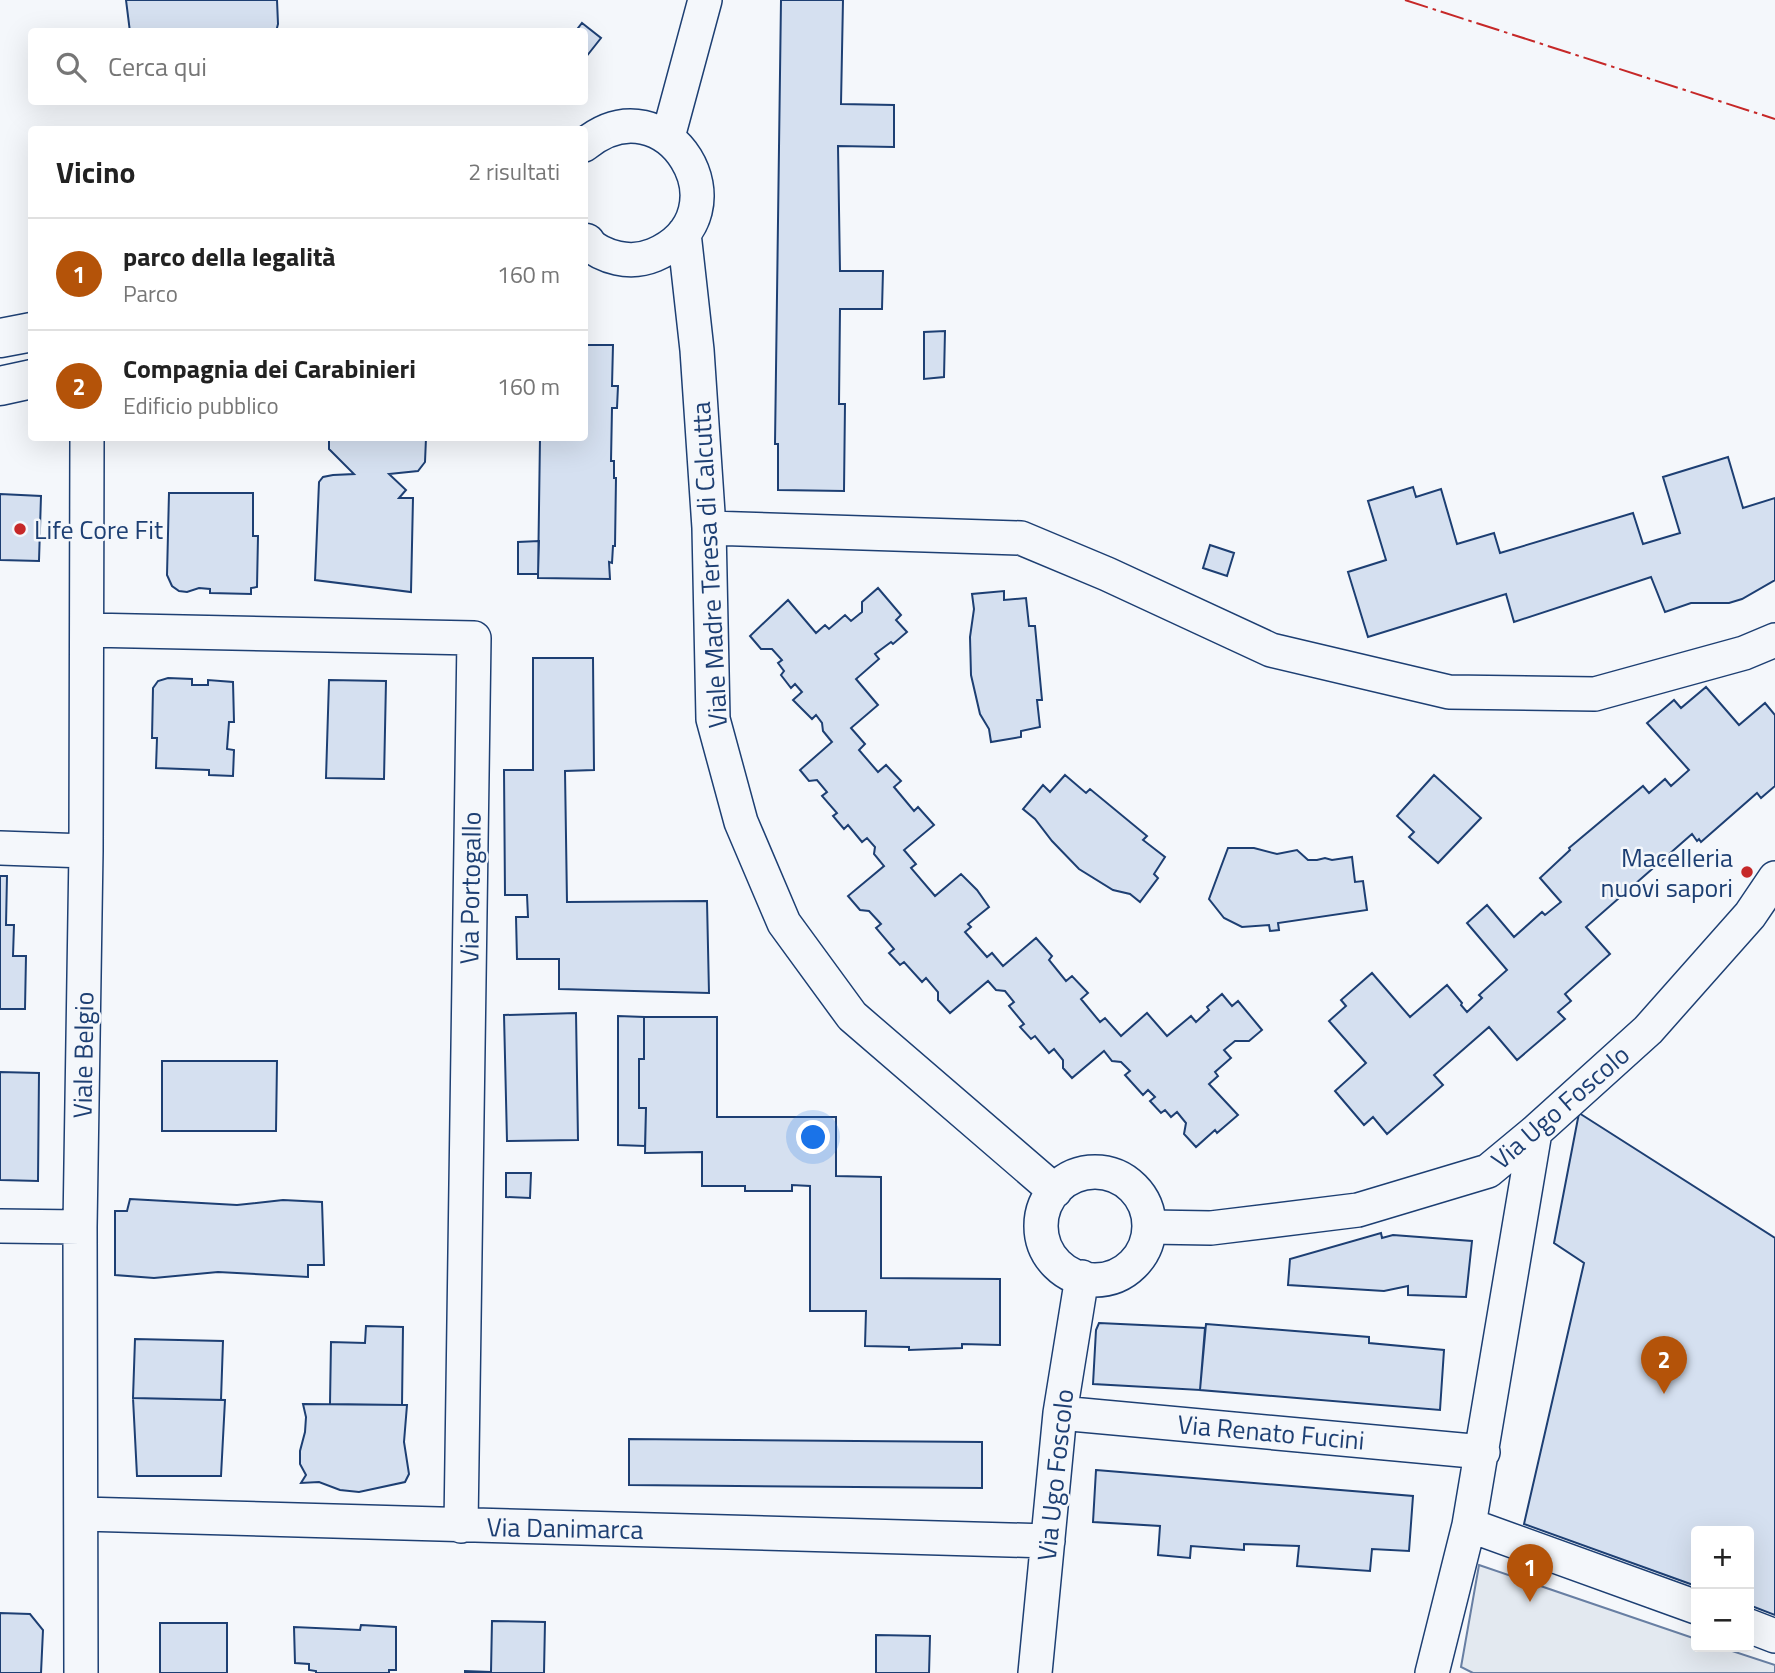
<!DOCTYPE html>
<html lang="it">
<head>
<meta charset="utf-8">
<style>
  body { margin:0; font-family:"Titillium Web",sans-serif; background:#f6f6f6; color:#222 }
  .controls { position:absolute; right:21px; bottom:21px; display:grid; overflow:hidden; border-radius:7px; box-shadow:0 7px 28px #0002 }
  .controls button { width:63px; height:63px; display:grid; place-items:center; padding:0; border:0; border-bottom:2px solid #e0e0e0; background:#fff; color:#222; font:35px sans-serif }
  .you { position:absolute; left:814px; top:1138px; width:24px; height:24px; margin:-18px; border:5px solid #fff; border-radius:50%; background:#1a73e8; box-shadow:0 0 0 10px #1a73e833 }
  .badge { display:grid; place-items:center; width:46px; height:46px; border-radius:50%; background:#b45309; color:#fff; font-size:23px; font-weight:700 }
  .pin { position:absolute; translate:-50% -58px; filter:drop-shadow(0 2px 4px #0008) }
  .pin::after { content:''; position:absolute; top:37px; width:24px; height:21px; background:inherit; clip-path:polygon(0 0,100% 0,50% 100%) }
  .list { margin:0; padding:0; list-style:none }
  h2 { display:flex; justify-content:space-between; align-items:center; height:91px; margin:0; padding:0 28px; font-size:30px }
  h2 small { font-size:23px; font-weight:400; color:#767676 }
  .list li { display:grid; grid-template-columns:46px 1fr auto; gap:21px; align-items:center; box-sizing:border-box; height:112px; padding:0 28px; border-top:2px solid #e0e0e0 }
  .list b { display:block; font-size:26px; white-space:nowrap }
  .list p { margin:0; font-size:23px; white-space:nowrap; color:#767676 }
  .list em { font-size:23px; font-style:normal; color:#767676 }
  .icon { flex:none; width:38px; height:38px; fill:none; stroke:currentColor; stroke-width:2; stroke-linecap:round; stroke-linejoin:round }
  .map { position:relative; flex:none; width:1775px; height:1673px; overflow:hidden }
  .search { position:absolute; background:#fff; box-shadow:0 7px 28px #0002; left:28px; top:28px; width:560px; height:77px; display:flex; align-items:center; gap:18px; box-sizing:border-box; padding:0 24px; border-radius:7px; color:#767676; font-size:26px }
  .panel { position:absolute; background:#fff; box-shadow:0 7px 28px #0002; left:28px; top:126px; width:560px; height:315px; border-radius:7px }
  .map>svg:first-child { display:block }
</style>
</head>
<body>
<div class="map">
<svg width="1775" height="1673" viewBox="0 0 1775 1673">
  <rect width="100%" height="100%" fill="#f4f7fb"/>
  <path fill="#e3e9f0" stroke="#687fa3" stroke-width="2" d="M1479 1565 1696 1639V1647H1720L1775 1665V1673H1473L1461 1667Z"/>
  <path fill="#d5e0f0" stroke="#1d3f73" stroke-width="2" d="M126 0H277L278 24 276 32H130Z
    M781 0H843L841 104 894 105V147L838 146 840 271H883L882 309H840L839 404H845L844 491 778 490V444H775Z
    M582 23 601 38 586 57 584 32H575Z
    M945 331 944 377 924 379V332Z
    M584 345H613L612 386H618L617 408H612L611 461H614V478H616L615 546H613L612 563 609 562 610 579 538 578 540 438H584Z
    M329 438H426L425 462 418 471 389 474 406 490 399 498H413L411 592 315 580 319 482 323 477 333 475 354 474 329 449Z
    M1728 457 1743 508 1775 498V580L1742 599 1729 603H1691L1665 612 1651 577 1514 622 1506 594 1368 637 1348 572 1386 560 1368 501 1413 487 1416 497 1441 489 1457 544 1494 533 1500 553 1633 513 1643 544 1680 533 1663 477Z
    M169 493H253V536H258L257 587 251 588V594L210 593V589L199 588 187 592 179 591 172 586 167 575Z
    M0 494 41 496 39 561 0 560Z
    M539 541 538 574H518V542Z
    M1210 545 1234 553 1227 576 1203 568Z
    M878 588 901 615 896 620 907 632 893 644 891 642 875 654 879 659 856 679 878 705 851 728 865 744 859 750 878 772 886 765 901 781 894 787 914 811 918 807 934 825 904 850 916 864 911 868 935 896 961 874 977 890 989 907 968 924 971 927 965 932 987 957 992 953 1003 966 1036 938 1052 956 1049 960 1066 981 1072 976 1088 993 1081 999 1100 1022 1105 1018 1121 1036 1147 1013 1167 1036 1191 1016 1196 1022 1209 1010 1207 1007 1222 994 1232 1006 1238 1001 1262 1030 1249 1041H1235L1224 1050 1231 1058 1215 1072 1218 1076 1209 1084 1238 1115 1217 1133 1215 1130 1196 1147 1184 1134 1186 1123 1177 1112 1171 1117 1165 1110 1161 1113 1150 1101 1155 1097 1148 1090 1143 1095 1125 1075 1130 1071 1121 1062 1112 1061 1104 1051 1072 1078 1063 1068V1060L1054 1049 1049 1053 1035 1036 1031 1039 1020 1027 1024 1024 1009 1006 1014 1002 1005 991 996 990 988 981 950 1013 938 1000V992L926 978 922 982 904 962 900 965 889 953 894 949 876 928 881 924 869 911 860 910 848 896 884 866 874 854 875 847 867 838 862 842 848 825 844 829 833 816 837 813 822 796 827 792 817 780 809 781 800 770 832 742 823 731 822 723 816 715 812 719 793 700 802 692 795 684 791 688 781 675 784 671 778 663 782 660 772 649H761L750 636 788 600 816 633 825 625 829 629 845 615 851 621 862 612V602Z
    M1004 591V600L1026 598 1029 626H1035L1042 700H1037L1040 727 1021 731V737L991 742 989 729 980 714 971 675 970 637 974 609 972 594Z
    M533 658H593L594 770 565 771 567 902 707 901 709 993 559 989V959H517L516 917H528L527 895H505L504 770H533Z
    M168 678 192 679V685H208V680L233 682 234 722H229L227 749 234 750 233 776 209 775V770L156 768 157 738H152L153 688 158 681Z
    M329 680 386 681 384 779 326 778Z
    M1706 687 1739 725 1765 703 1775 715V786L1761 798 1757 793 1701 842 1699 839 1697 841 1692 834 1586 927 1610 954 1565 994 1571 1001 1558 1012 1565 1019 1517 1060 1489 1027 1434 1075 1443 1085 1387 1134 1373 1117 1364 1125 1335 1091 1366 1063 1329 1021 1346 1006 1341 1000 1372 973 1410 1017 1447 985 1462 1003 1461 1005 1467 1012 1482 998 1479 995 1507 970 1467 923 1487 905 1514 937 1542 912 1545 915 1561 902 1540 878 1570 850 1569 848 1643 786 1649 793 1665 779 1671 786 1689 770 1647 723 1674 700 1681 708Z
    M1065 775 1086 793 1090 789 1147 836 1143 840 1165 857 1154 874 1158 878 1140 902 1130 894 1113 890 1079 869 1052 841 1035 819 1023 809 1043 785 1050 792Z
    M1434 775 1481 818 1438 863 1409 837 1414 832 1397 816Z
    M1228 848H1254L1277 854 1297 850 1308 860H1317L1325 858 1332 860 1352 857 1355 882 1363 881 1367 910 1278 923 1279 930 1270 931 1269 925 1242 927 1224 918 1209 899Z
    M0 876H7L6 925H14L13 956H26L25 1009H0Z
    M576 1013 578 1140 507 1141 504 1015Z
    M618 1016 644 1017V1059H639V1108H646L645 1146 618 1145Z
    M644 1017H717V1117H836V1176L881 1177V1278L1000 1279V1345L962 1344V1348L909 1350V1347L865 1346 866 1311H810V1186L792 1185V1191H745V1186H702V1152L645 1153 646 1108H639V1059H644Z
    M162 1061H277L276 1131H162Z
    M0 1072 39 1073 38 1181 0 1180Z
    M1579 1113 1775 1238V1615L1749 1605V1531H1696V1586L1524 1524 1584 1263 1554 1243Z
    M506 1173H531L530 1198 506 1197Z
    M130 1199 237 1205 283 1200 322 1202 324 1265H308V1277L218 1272 154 1278 115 1275V1211H127Z
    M1381 1233 1382 1238 1393 1235 1472 1241 1466 1297 1408 1295V1286L1384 1291 1288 1285 1290 1259Z
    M1099 1323 1205 1328 1200 1390 1093 1384 1096 1330Z
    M1206 1324 1369 1337V1343L1444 1350 1440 1410 1200 1390Z
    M366 1326 403 1327 402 1405 330 1404 331 1342 365 1343Z
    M135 1339 223 1341 221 1400 133 1398Z
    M133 1398 225 1400 221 1476H137Z
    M303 1404 407 1405 404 1442 409 1474 405 1482 359 1492 340 1490 319 1482 301 1483 306 1475 300 1464V1451L305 1432 306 1417Z
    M629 1439 982 1442V1488L629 1485Z
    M1096 1470 1413 1496 1409 1551 1372 1549 1370 1571 1297 1566 1299 1546 1244 1544V1550L1191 1546 1190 1558 1158 1555 1160 1526 1093 1522Z
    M0 1613 30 1614 43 1630 41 1673H0Z
    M492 1621 545 1622 544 1673H465V1671L491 1672Z
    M160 1623H227V1673H160Z
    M361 1625 396 1627V1670H389V1673H316V1671L309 1670V1664L295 1663 294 1627 360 1630Z
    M876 1635 930 1636 929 1673H876Z"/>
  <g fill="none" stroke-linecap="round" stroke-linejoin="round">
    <g stroke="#1d3f73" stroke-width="36">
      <path id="street" d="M668 137 705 0
        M584 145C667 76 750 214 654 255 630 265 604 258 584 241
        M684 233 697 350 709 528 713 719 741 822 784 923 852 1016 1055 1191
        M709 528 1021 538 1107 574 1271 650 1449 692 1595 694 1744 653 1775 640
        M87 630 474 638 461 1526
        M0 848 86 851
        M1041 1226a54 54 0 1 1 108 0a54 54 0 1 1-108 0Z
        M0 1226 80 1227
        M1150 1227 1211 1228 1358 1210 1488 1171 1535 1132 1648 1030 1750 915 1775 878
        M1060 1413 1483 1452
        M82 1514 1048 1541
        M1469 1525 1696 1607
        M1749 1626 1775 1636
        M81 1673 80 1227 86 851 87 438
        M1035 1673 1060 1413 1082 1277
        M1432 1673 1469 1525 1535 1132"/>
    </g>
    <g stroke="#1d3f73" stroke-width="41">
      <path id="secondary" d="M584 244 586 243
        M0 338 32 332
        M0 386 32 379"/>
    </g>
    <use href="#street" stroke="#f4f7fb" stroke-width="33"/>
    <use href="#secondary" stroke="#f4f7fb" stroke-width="38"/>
    <path stroke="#c62828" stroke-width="2" stroke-dasharray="24 5 3.5 5" stroke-linecap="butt" d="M1405 0 1775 119"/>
  </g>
  <g fill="#c62828" stroke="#f4f7fb" stroke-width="2.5">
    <circle cx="20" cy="529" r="7"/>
    <circle cx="1747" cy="872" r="7"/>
  </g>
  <g text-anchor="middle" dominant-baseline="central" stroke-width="5" stroke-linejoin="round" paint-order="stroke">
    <g font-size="26" fill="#1d3f73" stroke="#f4f7fb" text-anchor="start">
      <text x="34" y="529">Life Core Fit</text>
      <text x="1733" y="857" text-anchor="end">Macelleria<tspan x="1733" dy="30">nuovi sapori</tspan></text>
    </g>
    <g font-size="26" fill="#1d3f73" stroke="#f4f7fb">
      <text transform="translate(709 565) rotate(-93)">Viale Madre Teresa di Calcutta</text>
      <text transform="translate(470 888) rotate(-89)">Via Portogallo</text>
      <text transform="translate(83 1055) rotate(-89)">Viale Belgio</text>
      <text transform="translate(1560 1107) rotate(-41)">Via Ugo Foscolo</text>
      <text transform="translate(1271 1432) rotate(5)">Via Renato Fucini</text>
      <text transform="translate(1055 1475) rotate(-84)">Via Ugo Foscolo</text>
      <text transform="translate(565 1528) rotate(1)">Via Danimarca</text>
    </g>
  </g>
</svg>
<div class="controls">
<button>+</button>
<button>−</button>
</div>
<div class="you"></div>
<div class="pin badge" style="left:1530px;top:1602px">1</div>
<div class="pin badge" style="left:1664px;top:1394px">2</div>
<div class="search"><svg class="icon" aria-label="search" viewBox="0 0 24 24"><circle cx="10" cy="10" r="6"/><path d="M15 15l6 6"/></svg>Cerca qui</div>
<section class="panel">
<h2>Vicino<small>2 risultati</small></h2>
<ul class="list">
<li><span class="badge">1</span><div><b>parco della legalità</b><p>Parco</p></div><em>160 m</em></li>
<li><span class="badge">2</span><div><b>Compagnia dei Carabinieri</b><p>Edificio pubblico</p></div><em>160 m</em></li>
</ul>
</section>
</div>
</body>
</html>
